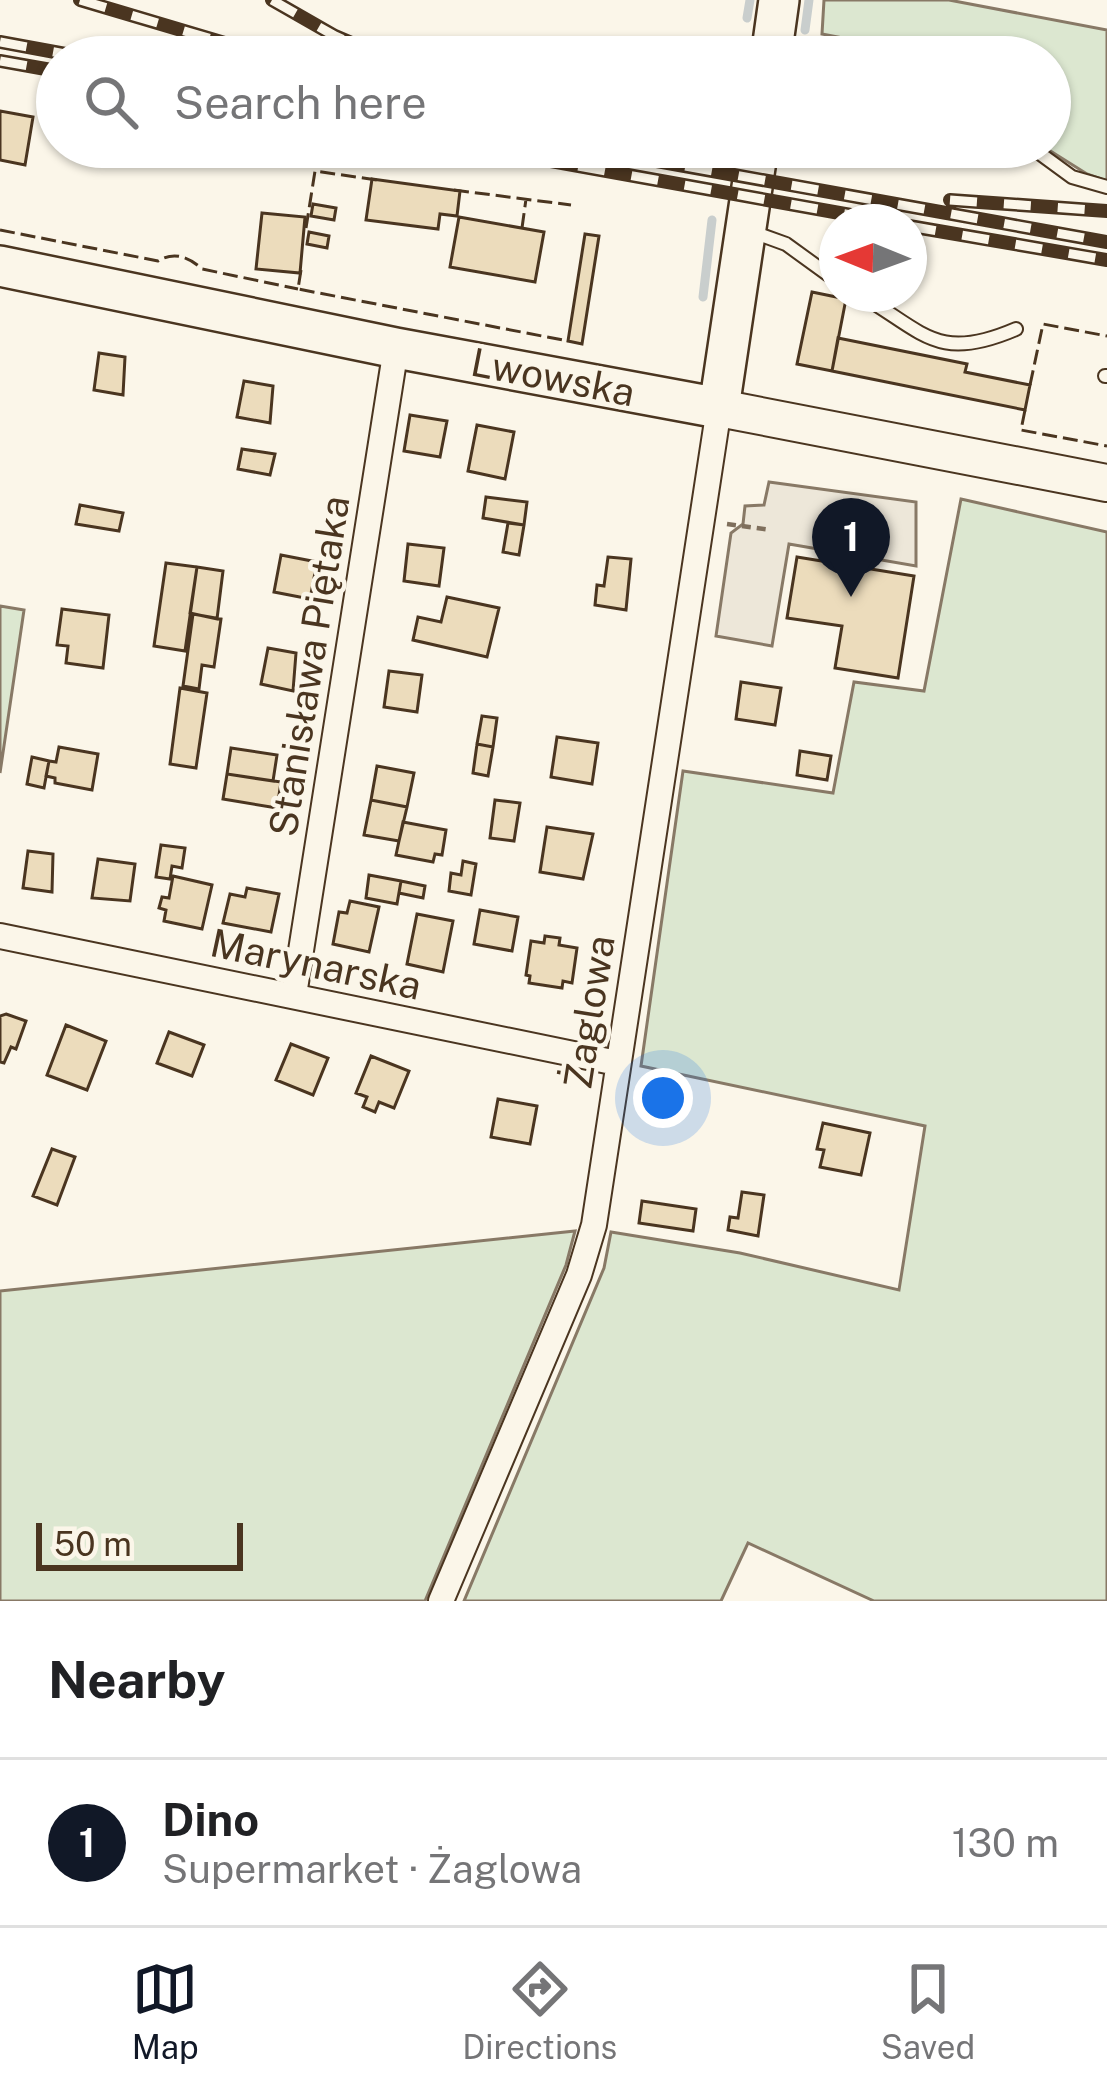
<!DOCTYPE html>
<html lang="en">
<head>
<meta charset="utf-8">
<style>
  body { margin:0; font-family:"Public Sans",sans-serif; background:#f2f2f2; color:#202124 }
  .compass { position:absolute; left:819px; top:204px; width:108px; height:108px; border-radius:50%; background:#fff; box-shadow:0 3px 9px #0004; rotate:271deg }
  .scale { position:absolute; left:36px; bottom:30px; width:207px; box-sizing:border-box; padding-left:12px; border:6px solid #4a3520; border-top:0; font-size:33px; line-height:42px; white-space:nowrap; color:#4a3520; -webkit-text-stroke:9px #fbf6e9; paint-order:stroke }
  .you { position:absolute; left:663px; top:1098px; width:42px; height:42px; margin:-30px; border:9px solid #fff; border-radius:50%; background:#1a73e8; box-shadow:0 0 0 18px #1a73e833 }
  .badge { display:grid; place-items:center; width:78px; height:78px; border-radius:50%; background:#111827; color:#fff; font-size:39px; font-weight:700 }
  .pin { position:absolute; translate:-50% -99px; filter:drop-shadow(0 3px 6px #0008) }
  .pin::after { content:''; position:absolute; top:63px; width:42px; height:36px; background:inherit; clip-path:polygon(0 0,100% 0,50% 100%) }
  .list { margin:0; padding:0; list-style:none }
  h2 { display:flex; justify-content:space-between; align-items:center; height:156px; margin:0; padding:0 48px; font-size:51px }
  h2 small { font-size:39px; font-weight:400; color:#757577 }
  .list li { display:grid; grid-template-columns:78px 1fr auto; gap:36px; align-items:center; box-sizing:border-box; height:168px; padding:0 48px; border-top:3px solid #e0e0e0 }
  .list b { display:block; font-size:45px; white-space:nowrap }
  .list p { margin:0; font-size:39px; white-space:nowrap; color:#757577 }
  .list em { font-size:39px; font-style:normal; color:#757577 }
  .icon { flex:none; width:66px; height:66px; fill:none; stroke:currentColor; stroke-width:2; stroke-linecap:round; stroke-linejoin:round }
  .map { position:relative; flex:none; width:1107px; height:1601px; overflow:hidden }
  .search { position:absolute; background:#fff; box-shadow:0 3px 9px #0004; left:36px; right:36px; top:36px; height:132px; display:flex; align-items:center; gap:30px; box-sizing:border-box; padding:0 42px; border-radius:66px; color:#757577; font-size:45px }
  .sheet { height:324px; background:#fff }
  nav { display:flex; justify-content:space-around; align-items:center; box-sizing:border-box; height:168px; border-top:3px solid #e0e0e0; background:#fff; font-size:33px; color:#757577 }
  nav a { display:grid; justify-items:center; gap:6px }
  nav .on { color:#111827 }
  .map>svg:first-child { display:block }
</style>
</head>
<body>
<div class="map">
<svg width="1107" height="1601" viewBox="0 0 1107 1601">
  <rect width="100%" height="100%" fill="#fbf6e9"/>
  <path fill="#dce7d0" stroke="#887966" stroke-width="3" d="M824 0H949L1107 30V181L1087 174 1044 147H1050V57H942L822 34Z
    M961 499 1107 532V1601H874L748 1543 721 1601H464L604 1268 611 1232 740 1253 899 1290 925 1126 641 1066 683 771 833 793 854 682 924 691Z
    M0 606 24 610 0 773Z
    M575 1231 566 1265 425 1601H0V1291Z"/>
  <path fill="#ede7d9" stroke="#887966" stroke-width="3" d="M769 482 916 502V566L789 544 772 646 716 636 731 533 743 524 745 506 764 505Z"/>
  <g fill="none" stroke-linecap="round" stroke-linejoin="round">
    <path stroke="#c9cecd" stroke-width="9" d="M747 18 750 0
      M805 30 809 0
      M703 297 712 220"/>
  </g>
  <path fill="#ecdcbc" stroke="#4a3520" stroke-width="3" d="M0 111 33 117 25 165 0 160Z
    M372 179 460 191 457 216 440 214 438 229 366 220Z
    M313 204 336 208 334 220 311 216Z
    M262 213 305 217 300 273 256 269Z
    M459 217 544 232 535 282 450 267Z
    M309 232 329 236 327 248 307 244Z
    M585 234 599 236 582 344 568 341Z
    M812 292 846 299 832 371 797 364Z
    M838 338 967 364 965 372 1030 385 1025 410 832 371Z
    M99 353 125 357 123 395 94 390Z
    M244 381 273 386 270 423 237 417Z
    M410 415 447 421 440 457 404 451Z
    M477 425 514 432 505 479 468 471Z
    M242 449 275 454 270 475 238 469Z
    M486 497 527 502 524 525 483 518Z
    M80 505 123 513 119 531 76 524Z
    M508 523 524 525 519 555 503 552Z
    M408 544 444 548 439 586 404 581Z
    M281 555 317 562 310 599 274 592Z
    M608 557 631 559 626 610 595 605 597 585 604 586Z
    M797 557 914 576 898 678 835 668 842 626 787 618Z
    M166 563 197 567 185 651 154 646Z
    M197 567 223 571 217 619 190 613Z
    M447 597 499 608 487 657 413 640 418 617 441 622Z
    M62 609 109 615 103 668 66 663 68 646 57 645Z
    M193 614 221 619 214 667 202 665 199 689 183 686Z
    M268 648 296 653 293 691 261 684Z
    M389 671 422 675 417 712 384 707Z
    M741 682 781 688 775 725 736 719Z
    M180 688 207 693 196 768 170 764Z
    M482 716 497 718 493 747 477 744Z
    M557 737 598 743 592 784 551 777Z
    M477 744 493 747 488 776 473 773Z
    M59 747 98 754 92 790 55 783V778L46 776 49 761 56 762Z
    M231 748 277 755 273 781 227 774Z
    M800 751 831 756 827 780 797 775Z
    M32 757 49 761 44 788 27 784Z
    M377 766 414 773 407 807 371 800Z
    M227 774 281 782 277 808 223 799Z
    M371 800 407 807 399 841 364 835Z
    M495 800 520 803 514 841 490 838Z
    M403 822 446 830 442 855 435 854 433 862 396 855Z
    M547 827 593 834 583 879 540 872Z
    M161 845 185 848 182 868 172 866 170 879 156 877Z
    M28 851 53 854 52 892 23 888Z
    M98 859 135 864 130 901 92 898Z
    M463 861 476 864 471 895 449 891 451 873 461 875Z
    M369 875 401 881 397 904 366 898Z
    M173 876 212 885 202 929 164 921 166 910 159 908 162 897 169 898Z
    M401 881 425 886 423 898 399 893Z
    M247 888 279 894 271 932 223 923 230 894 245 897Z
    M350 901 379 907 369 952 333 944 339 912 347 913Z
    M480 910 518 917 512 951 474 944Z
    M417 914 453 921 443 972 407 964Z
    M545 936 560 938 559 945 577 948 572 983 563 981 562 988 529 983 530 976 526 975 531 941 544 943Z
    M6 1014 26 1021 16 1049 11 1047 4 1063 0 1062V1016Z
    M66 1025 106 1041 87 1090 47 1075Z
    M169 1032 204 1045 192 1076 157 1063Z
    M291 1044 328 1058 313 1095 276 1080Z
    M371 1056 409 1071 394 1108 379 1102 375 1112 363 1107 367 1097 356 1093Z
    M498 1099 537 1106 530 1144 491 1137Z
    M823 1123 870 1133 861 1175 820 1167 824 1150 817 1149Z
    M52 1149 75 1157 57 1205 33 1196Z
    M742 1192 764 1195 758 1236 728 1230 730 1217 738 1218Z
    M642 1201 696 1209 693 1231 639 1223Z"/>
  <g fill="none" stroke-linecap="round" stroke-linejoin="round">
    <g stroke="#4a3520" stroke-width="16">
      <path id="service" d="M776 44 882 57
        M1031 147 1072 177 1107 187
        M753 232 786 244 837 281
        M859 294C924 332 937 363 1016 329
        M1105 376H1107"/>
    </g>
    <g stroke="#4a3520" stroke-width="28">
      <path id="minor" d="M0 936 617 1063
        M294 995 396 348
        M441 1601 579 1275 594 1225 719 408"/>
    </g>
    <g stroke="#4a3520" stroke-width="40">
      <path id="secondary" d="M719 408 1107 483"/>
    </g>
    <g stroke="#4a3520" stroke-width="44">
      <path id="primary" d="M771 57 779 0
        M0 266 396 348 719 408 758 147"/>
    </g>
    <path stroke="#7f6f5c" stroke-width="4.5" stroke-dasharray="9 6" stroke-linecap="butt" d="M727 524 771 530"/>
    <use href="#service" stroke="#fbf6e9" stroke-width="12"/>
    <use href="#minor" stroke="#fbf6e9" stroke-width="24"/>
    <use href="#secondary" stroke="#fbf6e9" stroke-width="36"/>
    <use href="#primary" stroke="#fbf6e9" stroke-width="39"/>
    <g stroke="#4a3520" stroke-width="14">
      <path id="rail" d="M80 0 272 57
        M272 0 335 36 384 57
        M0 42 82 57
        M0 61 57 71
        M472 147 890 222
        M579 147 1107 242
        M696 147 703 148
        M950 200 1107 211
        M909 226 1107 260"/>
    </g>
    <use href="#rail" stroke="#fbf6e9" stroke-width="9" stroke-dasharray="27" stroke-linecap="butt"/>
    <path stroke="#4a3520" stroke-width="3" stroke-dasharray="15 6" stroke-linecap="butt" d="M454 190 571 205
      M306 228 315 171 377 180
      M522 228 526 199
      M0 230 158 261C174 251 189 257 202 269L298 289
      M301 270 298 289 568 341
      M1030 385 1043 324 1107 336
      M1025 410 1021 430 1107 446"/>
  </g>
  <g text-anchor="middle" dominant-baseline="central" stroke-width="9" stroke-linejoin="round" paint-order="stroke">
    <g font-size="39" fill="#4a3520" stroke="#fbf6e9">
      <text transform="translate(553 377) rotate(11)">Lwowska</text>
      <text transform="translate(309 666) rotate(-81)">Stanisława Piętaka</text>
      <text transform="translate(316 964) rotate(12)">Marynarska</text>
      <text transform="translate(589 1012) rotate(-81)">Żaglowa</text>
    </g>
  </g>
</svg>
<svg class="compass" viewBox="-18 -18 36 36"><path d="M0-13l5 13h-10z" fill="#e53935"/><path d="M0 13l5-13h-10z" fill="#757577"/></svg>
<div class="scale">50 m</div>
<div class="you"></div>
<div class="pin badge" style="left:851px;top:597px">1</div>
<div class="search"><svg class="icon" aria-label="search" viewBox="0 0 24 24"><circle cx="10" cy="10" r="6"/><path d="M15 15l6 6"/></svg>Search here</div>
</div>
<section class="sheet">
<h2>Nearby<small></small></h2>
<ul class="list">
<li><span class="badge">1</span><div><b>Dino</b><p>Supermarket · Żaglowa</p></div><em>130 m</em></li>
</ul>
</section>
<nav>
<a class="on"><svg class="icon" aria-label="map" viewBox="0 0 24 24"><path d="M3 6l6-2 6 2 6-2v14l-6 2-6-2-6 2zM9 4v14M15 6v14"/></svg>Map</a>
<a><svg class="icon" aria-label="directions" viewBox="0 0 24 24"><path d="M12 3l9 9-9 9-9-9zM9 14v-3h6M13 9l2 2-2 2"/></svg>Directions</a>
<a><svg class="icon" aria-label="saved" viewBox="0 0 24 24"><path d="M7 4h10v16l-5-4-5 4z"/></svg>Saved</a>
</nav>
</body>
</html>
